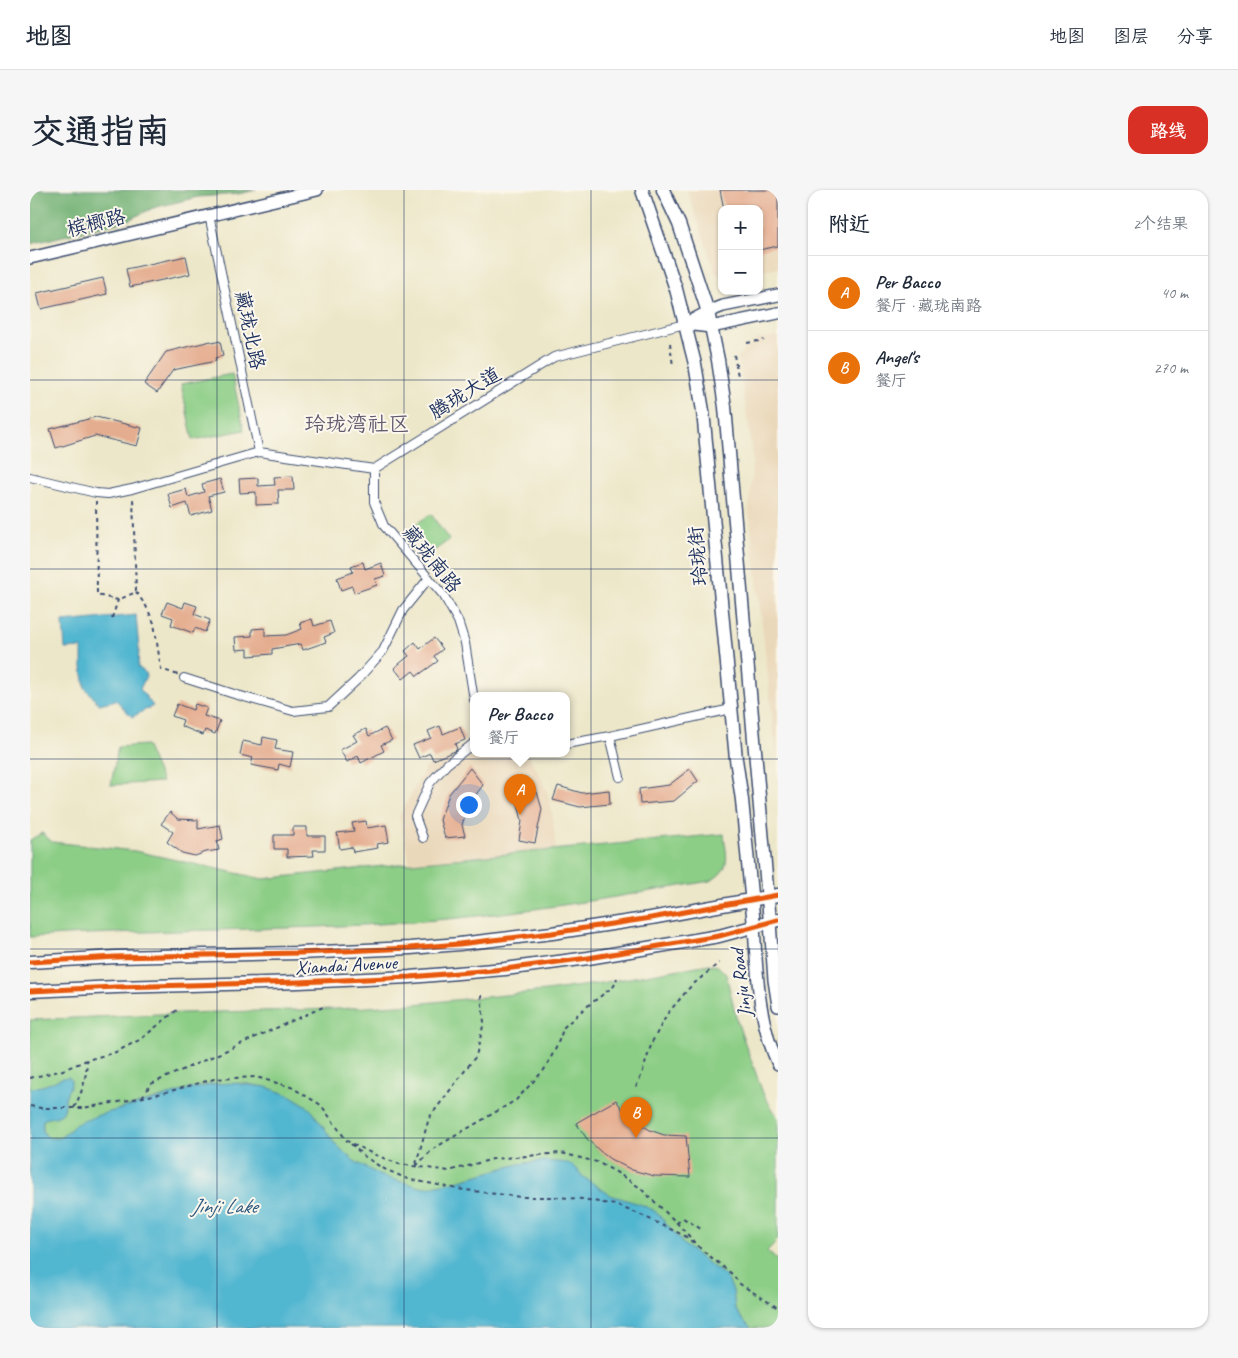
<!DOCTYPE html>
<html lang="zh">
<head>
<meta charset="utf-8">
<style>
  body { margin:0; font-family:Caveat,"LXGW WenKai TC",sans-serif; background:#f6f6f7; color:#1f2937 }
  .controls { position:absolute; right:15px; top:15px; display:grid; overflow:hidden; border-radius:10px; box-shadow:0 1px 4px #0004 }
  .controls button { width:45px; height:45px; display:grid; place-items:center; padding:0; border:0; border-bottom:1px solid #e0e1e3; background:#fff; color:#1f2937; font:25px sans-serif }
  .you { position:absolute; left:438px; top:614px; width:18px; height:18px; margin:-12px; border:4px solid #fff; border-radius:50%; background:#1a73e8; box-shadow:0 0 0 8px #1a73e833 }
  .badge { display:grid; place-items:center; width:32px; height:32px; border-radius:50%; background:#d93025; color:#fff; font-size:16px; font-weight:700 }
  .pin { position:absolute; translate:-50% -41px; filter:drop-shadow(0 1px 2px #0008) }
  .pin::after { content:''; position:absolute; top:26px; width:18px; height:15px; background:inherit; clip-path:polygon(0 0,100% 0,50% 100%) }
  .popup { position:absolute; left:440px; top:502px; width:100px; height:65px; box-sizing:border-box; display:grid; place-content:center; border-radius:10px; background:#fff; filter:drop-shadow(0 1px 4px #0005); font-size:16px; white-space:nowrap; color:#747a83 }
  .popup b { font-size:19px; color:#1f2937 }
  .popup::after { content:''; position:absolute; left:50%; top:100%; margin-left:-10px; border:10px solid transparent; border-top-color:#fff }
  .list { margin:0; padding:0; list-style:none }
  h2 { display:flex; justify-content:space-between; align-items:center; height:65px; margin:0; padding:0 20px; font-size:21px }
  h2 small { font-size:16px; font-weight:400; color:#747a83 }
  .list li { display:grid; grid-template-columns:32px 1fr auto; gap:15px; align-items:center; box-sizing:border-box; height:75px; padding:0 20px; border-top:1px solid #e0e1e3 }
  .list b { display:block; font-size:19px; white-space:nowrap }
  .list p { margin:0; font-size:16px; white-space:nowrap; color:#747a83 }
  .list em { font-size:16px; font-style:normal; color:#747a83 }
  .map { position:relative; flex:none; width:748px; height:1138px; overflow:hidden; border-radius:15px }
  header { display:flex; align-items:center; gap:30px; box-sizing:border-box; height:70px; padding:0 25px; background:#fff; border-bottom:1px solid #e0e1e3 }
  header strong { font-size:24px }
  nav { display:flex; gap:28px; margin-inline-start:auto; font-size:18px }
  .intro { display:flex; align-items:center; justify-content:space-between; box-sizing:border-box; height:120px; padding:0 30px }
  h1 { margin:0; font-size:35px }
  .button { padding:12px 22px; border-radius:15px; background:#d93025; color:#fff; font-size:18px; font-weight:700 }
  main { display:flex; gap:30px; padding:0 30px }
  aside { flex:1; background:#fff; border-radius:15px; box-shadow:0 1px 4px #0004 }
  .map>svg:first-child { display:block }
</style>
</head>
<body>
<header>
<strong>地图</strong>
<nav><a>地图</a><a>图层</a><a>分享</a></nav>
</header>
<div class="intro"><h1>交通指南</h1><a class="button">路线</a></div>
<main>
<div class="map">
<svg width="748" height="1138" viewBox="0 0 748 1138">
  <rect width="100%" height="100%" fill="#fbf7ec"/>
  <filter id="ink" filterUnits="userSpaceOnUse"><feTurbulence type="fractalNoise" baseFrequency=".02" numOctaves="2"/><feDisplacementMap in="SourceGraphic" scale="10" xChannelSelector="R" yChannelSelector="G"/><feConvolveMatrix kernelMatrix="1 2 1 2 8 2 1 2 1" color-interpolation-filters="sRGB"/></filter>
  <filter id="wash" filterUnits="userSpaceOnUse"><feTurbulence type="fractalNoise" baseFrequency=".0096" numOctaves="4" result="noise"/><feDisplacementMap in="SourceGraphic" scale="20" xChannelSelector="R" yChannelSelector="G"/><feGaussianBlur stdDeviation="1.12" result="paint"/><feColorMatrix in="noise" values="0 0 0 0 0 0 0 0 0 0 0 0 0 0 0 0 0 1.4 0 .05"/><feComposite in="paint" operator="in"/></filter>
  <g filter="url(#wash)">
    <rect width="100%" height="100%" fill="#ede7c9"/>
    <path fill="#ead8ba" d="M657 0H748V78L729 82V19H692V86L687 84 685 82Z
      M748 146V576L719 320 723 266 708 166 728 149Z
      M444 548V564H497L507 580 517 602 522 622 526 660 380 673 369 627 395 578 440 551Z"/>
    <path fill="#8cce86" stroke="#547e72" d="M202 184 214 240 163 250 151 194Z
      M401 324 419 350 398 365 380 338Z
      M116 555 132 592 81 595 88 557Z
      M12 643 22 652 105 661 233 689 381 673 694 644C696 665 703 679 680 691 581 708 482 725 381 732 254 741 127 739 0 747V650Z
      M679 774 688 776 696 784 707 831 733 903 748 928V1050L737 1061 748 1071V1138H721L718 1136 705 1119 703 1101 699 1092 694 1085 654 1055 631 1027 623 1020 609 1014 580 1005 552 986 547 979 502 972 489 974 423 992 398 997H389L351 986 324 971 305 954 282 921 277 916 261 906 236 897 212 893 186 894 171 896 69 925 43 937 30 948H19L16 946 13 941V930C18 927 25 928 30 925 37 921 34 912 36 905 38 899 41 896 41 890L35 888 16 895 0 899V830L152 823 307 819 384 814 516 801 559 795Z"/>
    <path fill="#71b173" stroke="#467068" d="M0 0H226L208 4 168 7 123 18 96 31 0 54Z"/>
    <path fill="#51b6d0" stroke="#367297" d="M106 425 109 460 108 477 117 484 110 499 123 516 102 527 86 510 69 514 55 498 52 477V458L35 459 33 432Z
      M39 887 41 890C41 897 38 899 36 905 33 912 37 921 30 925 25 928 18 927 13 930 11 944 15 950 30 948L38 942 46 934 69 925 128 909 156 900 186 894 202 893 236 897 261 906 277 916 282 921 305 954 324 971 351 986 389 997H398L423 992 489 974 515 971 538 973 547 979 552 986 580 1005 609 1014 623 1020 631 1027 654 1055 694 1085 699 1092 703 1101 705 1119 713 1130 721 1138H0V899L16 895 32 888Z"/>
    <g id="blocks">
      <path fill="#e5ad90" d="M690 0H748V56L729 60V19H694Z
        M156 66 160 84 100 97 96 79Z
        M73 88 77 104 11 119 7 103Z
        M181 151 182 153 190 151 193 166 185 168 186 171 143 180 127 203 114 194 136 162Z
        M66 227 112 238 107 256 65 246 26 258 20 239Z
        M263 286 264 300H248L249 314 226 315V302L210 303 209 289 228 288V296L245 295 244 287Z
        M190 289 194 302 178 306 182 320 161 326 157 313 142 318 138 304 156 299 158 307 174 302 172 294Z
        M333 372 335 379 351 373 355 386 345 389 347 395 324 403 322 396 311 400 307 388 323 382 321 376Z
        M137 412 153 418 155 412 167 416 164 424 180 430 175 442 165 438 163 443 141 435 143 428 132 424Z
        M282 429 284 436 300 431 304 443 294 447 296 452 273 460 271 454 242 459V464L218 466V459L206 460 205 447 222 446V439L235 438V446L256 445 272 439 270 433Z
        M404 448 413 459 404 466 408 471 387 486 383 481 373 489 364 478 379 466 375 461 385 452 390 459Z
        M147 514 163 520 165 514 177 518 174 526 190 531 185 544 175 540 173 545 151 536 153 530 142 526Z
        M410 536 413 544 430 537 435 550 425 554 427 559 425 561 403 570 400 563 389 568 383 555 401 548 398 541Z
        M355 538 362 550 351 555 354 561 331 573 328 566 317 572 310 560 327 551 323 545 336 539 339 546Z
        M233 547 247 550 245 559 263 562 260 577 249 574 248 580 221 575 223 568 210 565 213 551 232 555Z
        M440 578 453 595 439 614 432 635 435 646 415 648 410 630 419 604Z
        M660 579 668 591 644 611 610 614 609 599 639 595Z
        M496 587 507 602 512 619 505 653 489 650 492 631 484 597Z
        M528 596 552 603 579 600 580 614 550 617 523 610Z
        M140 622 148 629 168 630V639L190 635 193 649 187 651 189 660 176 662 165 666 152 663 137 652 143 642 131 634Z
        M336 631 337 638 356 635 359 652 347 654 348 658 323 662 322 657 310 659 307 643 324 641 322 633Z
        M263 637H277V646H295V660H283L284 666 257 667V659H244V645H263Z
        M586 910 595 923 602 929 620 940 634 945 656 946 660 987 624 986 602 980 580 969 571 962 557 949 546 933Z"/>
    </g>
  </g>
  <g filter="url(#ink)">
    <use href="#blocks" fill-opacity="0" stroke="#3a4b6e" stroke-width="1"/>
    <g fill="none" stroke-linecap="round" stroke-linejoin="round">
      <g stroke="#3a4b6e" stroke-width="10">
        <path id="street" d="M179 25 229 262
          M344 279V312L354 336 414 406 428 431 435 453 444 510
          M0 287 66 303 78 304 102 299 229 262 344 279 524 167 655 134
          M154 488 204 504 263 521 298 517 328 489 353 461 373 420 399 388
          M580 546 590 587
          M536 554 580 546 701 519
          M393 648 385 626 400 593 417 574 444 553"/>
      </g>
      <g stroke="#3a4b6e" stroke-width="14">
        <path id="secondary" d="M0 68 287 0
          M655 134 678 122 693 116 748 105
          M655 134 681 137 748 123
          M740 732 744 790 748 816
          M724 736C727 783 728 831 748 874"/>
      </g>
      <g stroke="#3a4b6e" stroke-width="15">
        <path id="primary" d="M612 0 646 99 665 174 673 221 706 569 712 610 724 736
          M633 0 649 34 678 122 688 170 695 217 740 732
          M0 772 86 767 269 763 380 758 429 754 522 743 621 728 748 705
          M0 801 86 797 269 792 380 787 475 779 558 768 689 746 748 730"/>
      </g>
      <path stroke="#3a4b6e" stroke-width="2" stroke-dasharray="4 4" stroke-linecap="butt" d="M640 153 643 176
        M717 153 734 150
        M704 165 708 186
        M66 311 67 405 88 410 106 402 103 308
        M106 402 116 416 124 433 131 479 148 485
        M82 428 88 410
        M0 888 33 880 57 870 86 862 111 849 147 820
        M606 897 612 884 622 852 638 823 661 796 689 773
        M112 907 121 894 293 817
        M0 916 11 918H53L94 911 133 903 184 889 226 887 261 897 291 915 317 951 343 964 369 974 419 981 463 969 531 963 567 972 586 982 609 997 647 1033 672 1060 702 1084 710 1094 748 1118
        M44 918C53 900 56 890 57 870
        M321 954 334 966 352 978 378 989 428 999 458 1003 491 1007H525L553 1009 585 1015 609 1024 655 1046 666 1055
        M386 974 399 928 446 866 454 832 451 805
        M386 976 403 959 486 910 514 880 526 858 534 837 555 818 584 796 587 788
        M647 1033 653 1028 671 1039"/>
      <use href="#street" stroke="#fff" stroke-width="8"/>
      <use href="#secondary" stroke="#fff" stroke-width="11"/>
      <use href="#primary" stroke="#fff" stroke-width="12"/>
      <g stroke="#fbf7ec" stroke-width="8">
        <path id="cycleway" d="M0 772 86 767 269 763 380 758 429 754 522 743 621 728 748 705
          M0 801 86 797 269 792 380 787 475 779 558 768 689 746 748 730"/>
      </g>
      <use href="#cycleway" stroke="#e8590c" stroke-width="5"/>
    </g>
  </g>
  <path fill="none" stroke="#1b2f5e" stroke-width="1" stroke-opacity="0.55" d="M187 0V1138M374 0V1138M561 0V1138M0 190H748M0 379H748M0 569H748M0 759H748M0 948H748"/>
  <g text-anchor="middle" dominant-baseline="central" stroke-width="4" stroke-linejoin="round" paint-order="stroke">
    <g font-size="20" fill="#1b2f5e" stroke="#fbf7ec">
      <text transform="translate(66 33) rotate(-14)">槟榔路</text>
      <text transform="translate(220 140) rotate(78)">藏珑北路</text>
      <text transform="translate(435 203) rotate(-32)">腾珑大道</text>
      <text transform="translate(668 366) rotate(-95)">玲珑街</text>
      <text transform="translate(402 369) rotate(51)">藏珑南路</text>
      <text transform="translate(316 775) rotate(-3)">Xiandai Avenue</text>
      <text transform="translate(711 793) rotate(-97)">Jinju Road</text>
    </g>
    <g font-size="21" fill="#625b70" stroke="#fbf7ec">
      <text x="327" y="234">玲珑湾社区</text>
    </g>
    <g font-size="21" font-style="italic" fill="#2b5880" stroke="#fbf7ec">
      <text x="194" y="1016">Jinji Lake</text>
    </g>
  </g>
</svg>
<div class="controls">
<button>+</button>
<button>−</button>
</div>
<div class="you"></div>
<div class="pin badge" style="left:490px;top:625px;background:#e8710a">A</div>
<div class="popup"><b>Per Bacco</b>餐厅</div>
<div class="pin badge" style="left:606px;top:948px;background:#e8710a">B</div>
</div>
<aside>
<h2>附近<small>2个结果</small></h2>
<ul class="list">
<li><span class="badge" style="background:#e8710a">A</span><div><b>Per Bacco</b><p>餐厅 · 藏珑南路</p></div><em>40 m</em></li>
<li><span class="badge" style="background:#e8710a">B</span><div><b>Angel's</b><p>餐厅</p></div><em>270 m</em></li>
</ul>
</aside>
</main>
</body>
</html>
